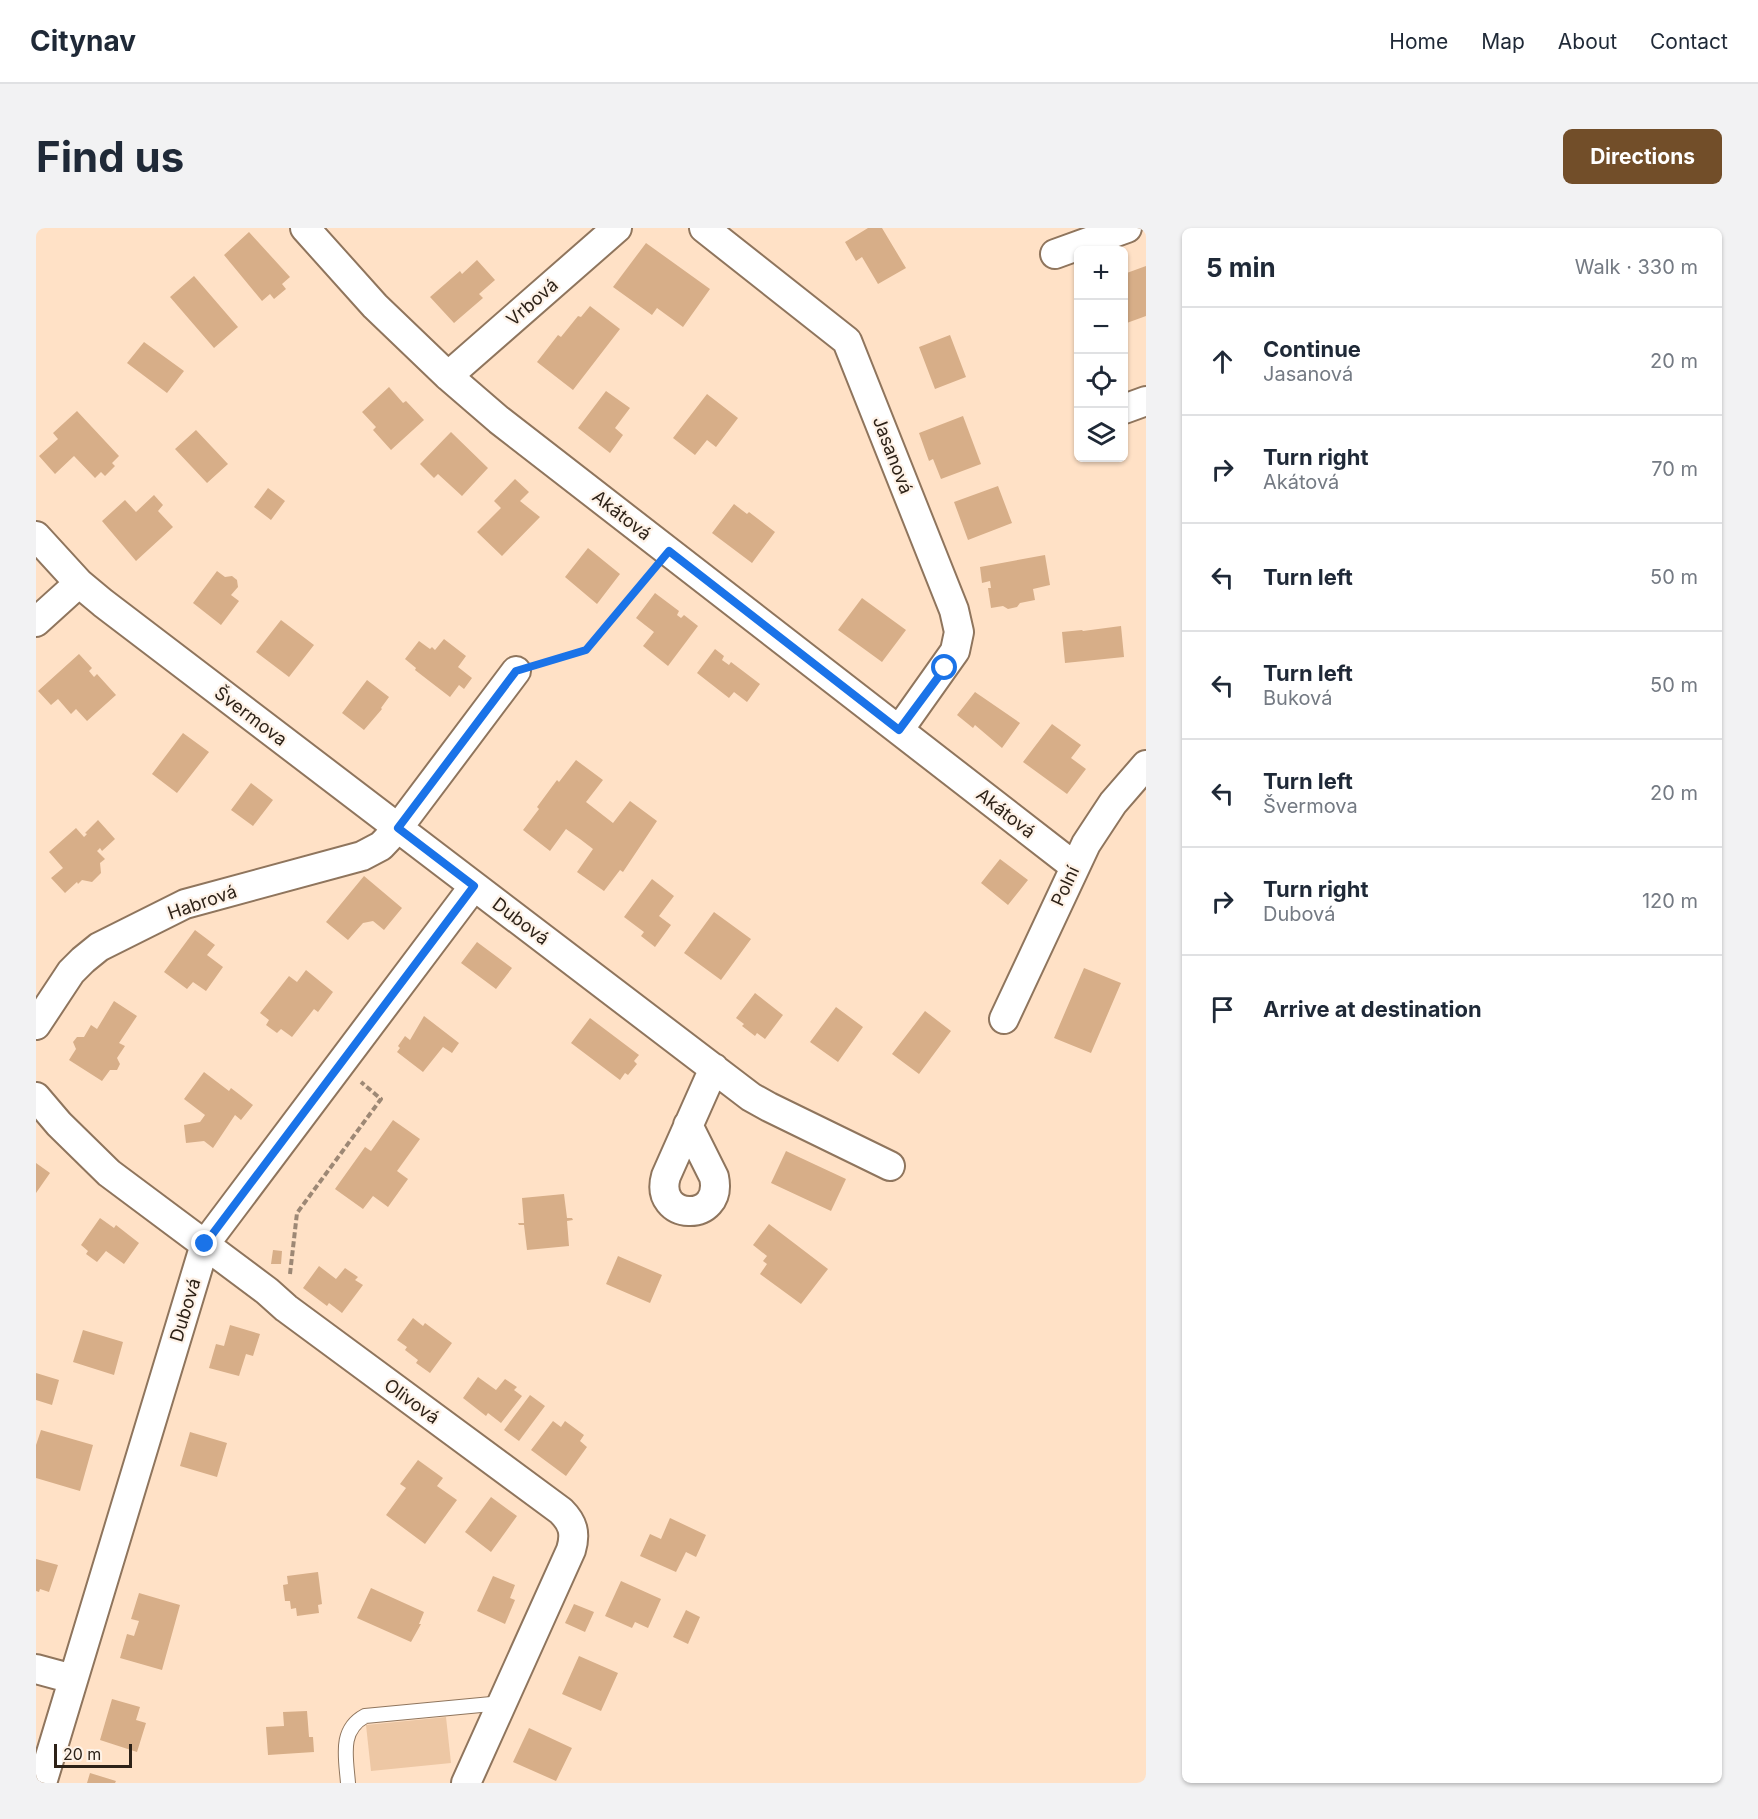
<!DOCTYPE html>
<html lang="en">
<head>
<meta charset="utf-8">
<style>
  body { margin:0; font-family:Inter,sans-serif; background:#f2f2f3; color:#1f2937 }
  .controls { position:absolute; right:18px; top:18px; display:grid; overflow:hidden; border-radius:9px; box-shadow:0 2px 4px #0004 }
  .controls button { width:54px; height:54px; display:grid; place-items:center; padding:0; border:0; border-bottom:2px solid #e0e1e3; background:#fff; color:#1f2937; font:30px sans-serif }
  .scale { position:absolute; left:18px; bottom:15px; width:78px; box-sizing:border-box; padding-left:6px; border:3px solid #2d2218; border-top:0; font-size:16px; line-height:21px; white-space:nowrap; color:#2d2218; -webkit-text-stroke:4px #fef2e7; paint-order:stroke }
  .stop { position:absolute; width:18px; height:18px; margin:-14px; border:4px solid #1a73e8; border-radius:50%; background:#fff }
  .stop.end { background:#1a73e8; border-color:#fff; box-shadow:0 2px 6px #0008 }
  .list { margin:0; padding:0; list-style:none }
  h2 { display:flex; justify-content:space-between; align-items:center; height:78px; margin:0; padding:0 24px; font-size:26px }
  h2 small { font-size:20px; font-weight:400; color:#747a83 }
  .list li { display:grid; grid-template-columns:39px 1fr auto; gap:18px; align-items:center; box-sizing:border-box; height:108px; padding:0 24px; border-top:2px solid #e0e1e3 }
  .list b { display:block; font-size:22px; white-space:nowrap }
  .list p { margin:0; font-size:20px; white-space:nowrap; color:#747a83 }
  .list em { font-size:20px; font-style:normal; color:#747a83 }
  .icon { flex:none; width:33px; height:33px; fill:none; stroke:currentColor; stroke-width:2; stroke-linecap:round; stroke-linejoin:round }
  .map { position:relative; flex:none; width:1110px; height:1555px; overflow:hidden; border-radius:9px }
  header { display:flex; align-items:center; gap:36px; box-sizing:border-box; height:84px; padding:0 30px; background:#fff; border-bottom:2px solid #e0e1e3 }
  header strong { font-size:28px }
  nav { display:flex; gap:33px; margin-inline-start:auto; font-size:21px }
  .intro { display:flex; align-items:center; justify-content:space-between; box-sizing:border-box; height:144px; padding:0 36px }
  h1 { margin:0; font-size:42px }
  .button { padding:15px 27px; border-radius:9px; background:#724e29; color:#fff; font-size:21px; font-weight:700 }
  main { display:flex; gap:36px; padding:0 36px }
  aside { flex:1; background:#fff; border-radius:9px; box-shadow:0 2px 4px #0004 }
  .map>svg:first-child { display:block }
</style>
</head>
<body>
<header>
<strong>Citynav</strong>
<nav><a>Home</a><a>Map</a><a>About</a><a>Contact</a></nav>
</header>
<div class="intro"><h1>Find us</h1><a class="button">Directions</a></div>
<main>
<div class="map">
<svg width="1110" height="1555" viewBox="0 0 1110 1555">
  <rect width="100%" height="100%" fill="#ffe1c6"/>
  <path fill="#edc7a4" d="M410 1489 415 1535 335 1543 330 1497Z"/>
  <path fill="#d7ae88" d="M832 0H846L870 40 842 56 826 29 820 33 809 14Z
    M213 4 254 49 246 56 250 61 238 71 234 66 226 73 188 27Z
    M610 15 674 61 647 99 621 80 616 87 577 59Z
    M441 32 459 52 443 66 447 70 418 95 394 69 424 43 426 46Z
    M1110 38V88L1088 96V46Z
    M158 48 202 99 178 120 134 69Z
    M554 78 584 101 537 162 501 134 522 107 525 109 542 88 545 89Z
    M914 107 930 149 899 161 883 119Z
    M108 114 148 143 131 165 91 135Z
    M353 159 367 175 370 173 388 192 355 222 337 202 340 199 326 184Z
    M570 163 594 180 579 200 587 207 574 225 542 200Z
    M671 166 702 190 680 219 671 212 659 227 637 210Z
    M41 183 83 228 76 235 79 238 69 248 65 244 59 250 38 228 19 246 3 228 22 211 17 205Z
    M927 188 945 236 905 251 897 231 893 233 883 205Z
    M160 202 192 236 171 255 139 221Z
    M415 204 452 240 426 268 402 246 398 250 384 236Z
    M479 251 493 264 484 273 504 289 466 328 441 304 465 280 458 273Z
    M962 258 976 295 932 312 918 274Z
    M232 260 249 273 235 292 218 279Z
    M118 267 127 277 122 283 137 299 100 333 66 293 89 272 100 284Z
    M698 276 711 286 713 284 739 304 716 335 676 305Z
    M552 320 584 346 561 376 529 349Z
    M1009 327 1014 357 997 361 999 372 984 375 981 379 972 381 967 378 955 380 952 360H955L954 353 946 355 944 339Z
    M181 343 189 349 196 348 201 352 202 359 195 367 203 373 185 397 157 375Z
    M619 365 643 383 641 387 645 390 648 387 662 398 632 438 607 418 618 404 600 390Z
    M826 370 870 402 846 434 802 402Z
    M245 392 278 417 253 449 220 424Z
    M1085 398 1088 429 1029 435 1026 404 1046 402 1047 403Z
    M408 411 430 428 422 439 436 450 428 461 423 457 414 469 379 442 380 440 369 431 383 413 394 421 396 419 399 422Z
    M679 421 688 428 686 432 693 437 695 434 724 456 711 474 698 464 693 470 661 445Z
    M43 426 56 440 53 443 58 449 61 446 80 467 51 493 40 481 35 486 22 471 15 477 2 463Z
    M331 452 353 469 345 480 346 481 328 502 306 485Z
    M939 464 984 495 966 520 939 497 937 500 921 487Z
    M1016 496 1045 517 1035 530 1050 541 1031 566 987 534Z
    M147 505 173 524 141 565 116 546Z
    M540 532 567 552 550 574 577 595 594 573 621 593 587 644 584 642 568 663 541 644 557 621 544 611 530 601 514 623 487 602 503 581 501 579 521 552 523 554Z
    M215 555 237 572 217 598 195 582Z
    M62 592 79 611 66 623 64 620 61 623 69 631 64 635 65 645 56 654 46 652 42 656 41 654 29 665 15 650 27 640 13 624 40 600 48 609 51 606 49 605Z
    M964 631 992 652 972 677 945 655Z
    M328 648 366 680 348 702 337 693 327 695 312 712 290 694Z
    M616 651 638 668 623 688 635 697 619 719 605 708 608 704 588 689Z
    M678 684 715 711 685 752 648 725Z
    M159 702 179 717 171 727 187 739 170 763 157 754 151 761 128 744Z
    M441 714 476 740 460 761 425 735Z
    M1048 740 1085 755 1055 825 1018 810Z
    M270 742 297 764 282 784 278 781 256 809 245 801 241 805 230 797 233 792 224 785 253 748 261 754Z
    M719 765 747 787 729 811 721 805 719 808 706 798 708 796 700 790Z
    M78 773 101 788 83 815 89 818 81 830 84 836 81 842H74L66 853 33 832 40 821 37 814 41 809H48L55 797 61 801Z
    M800 779 827 799 802 834 774 814Z
    M889 783 915 803 883 846 856 826Z
    M388 788 423 815 416 825 407 819 387 844 361 824 364 820 362 818 369 808 374 812Z
    M554 790 603 827 598 833 601 836 592 847 589 845 584 852 535 815Z
    M168 844 193 863 195 860 217 877 205 892 199 887 177 920 168 913 150 915 148 897 164 894 169 887 148 871Z
    M357 892 384 911 361 943 372 951 352 979 337 968 327 981 299 961 329 919 335 923Z
    M750 923 810 951 795 983 735 955Z
    M0 935 14 945 0 965Z
    M528 966 531 990H536L537 992 531 993 533 1018 491 1022 488 997H483L482 995H488L486 970Z
    M64 990 78 1000 80 997 103 1015 88 1036 70 1023 61 1034 50 1026 52 1023 45 1017Z
    M733 996 792 1041 765 1076 724 1046 731 1036 727 1033 731 1028 717 1017Z
    M237 1022 246 1023 245 1036H235Z
    M582 1028 626 1047 614 1075 570 1056Z
    M283 1038 300 1051 309 1040 322 1049 319 1052 327 1057 306 1085 293 1075 291 1078 267 1060Z
    M377 1090 387 1098 389 1095 416 1115 394 1145 380 1135 382 1132 369 1122 371 1119 361 1112Z
    M194 1097 224 1106 217 1128 210 1126 203 1148 173 1140 180 1116 188 1118Z
    M47 1102 87 1114 78 1147 37 1134Z
    M0 1145 23 1152 16 1177 0 1172Z
    M442 1149 460 1162 469 1151 481 1159 478 1162 486 1168 465 1195 452 1185 450 1188 427 1170Z
    M494 1167 509 1178 483 1213 468 1202Z
    M517 1193 525 1199 529 1193 548 1207 544 1213 551 1219 530 1248 495 1222Z
    M5 1202 57 1217 44 1263 0 1250V1217Z
    M154 1204 191 1215 181 1249 144 1238Z
    M382 1232 407 1250 401 1258 421 1272 389 1316 350 1287 370 1260 364 1256Z
    M455 1269 481 1288 455 1324 429 1304Z
    M634 1290 670 1307 660 1329 650 1324 640 1344 604 1328 614 1306 625 1311Z
    M0 1331 22 1337 13 1364 4 1361 3 1364 0 1363Z
    M282 1344 286 1376 282 1377 283 1385 261 1388 260 1380 255 1381 254 1373H249L247 1357 252 1356 251 1348Z
    M457 1348 479 1357 474 1370 479 1372 469 1396 441 1383Z
    M585 1353 625 1371 612 1400 599 1394 596 1400 569 1388Z
    M335 1360 388 1384 383 1396H385L375 1414 321 1390Z
    M103 1365 144 1377 126 1442 84 1430 91 1406 98 1408 103 1393 95 1391Z
    M538 1376 558 1384 549 1404 529 1395Z
    M650 1382 664 1389 652 1416 637 1409Z
    M543 1428 582 1445 565 1483 526 1466Z
    M76 1471 104 1479 100 1492 110 1495 101 1524 64 1512Z
    M271 1483 273 1509H277L278 1524 232 1527 230 1499 248 1498 247 1484Z
    M493 1500 536 1520 520 1553 477 1534Z
    M54 1545 80 1553 79 1555H51Z"/>
  <g fill="none" stroke-linecap="round" stroke-linejoin="round">
    <g stroke="#8f755d" stroke-width="16">
      <path id="service" d="M312 1555C310 1529 303 1502 329 1488L466 1475"/>
    </g>
    <g stroke="#8f755d" stroke-width="32">
      <path id="minor" d="M269 0 339 78 412 148 463 192 1038 638
        M668 0 811 113 918 382 923 404 919 423 863 502
        M1019 26 1091 0
        M412 148 581 0
        M1088 181 1110 173
        M0 308 43 355 67 375 715 869 733 879 854 938
        M0 394 43 355
        M968 791 1050 616 1077 575 1110 537
        M0 797 35 744 47 732 63 719 149 676 326 628 345 618 362 600 480 443
        M0 869 23 896 73 945 231 1063 250 1080 525 1283C537 1295 540 1305 535 1322L430 1555
        M652 897 678 949C688 996 617 993 630 948L678 840
        M0 1441 37 1451
        M6 1555 169 1016 438 658"/>
    </g>
    <path stroke="#9d8875" stroke-width="4" stroke-dasharray="6 3" stroke-linecap="butt" d="M504 436 550 422 617 343
      M254 1046 261 985 345 871 325 854"/>
    <use href="#service" stroke="#fff" stroke-width="14"/>
    <use href="#minor" stroke="#fff" stroke-width="28"/>
  </g>
  <g fill="none" stroke-linecap="round" stroke-linejoin="round">
    <path stroke="#1a73e8" stroke-width="8" d="M169 1016 438 658 362 600 480 443 550 422 633 323 863 502 909 440"/>
  </g>
  <g text-anchor="middle" dominant-baseline="central" stroke-width="4.5" stroke-linejoin="round" paint-order="stroke">
    <g font-size="18" fill="#2d2218" stroke="#fef2e7">
      <text transform="translate(496 74) rotate(-41)">Vrbová</text>
      <text transform="translate(857 227) rotate(69)">Jasanová</text>
      <text transform="translate(586 287) rotate(38)">Akátová</text>
      <text transform="translate(215 488) rotate(37)">Švermova</text>
      <text transform="translate(970 585) rotate(38)">Akátová</text>
      <text transform="translate(1029 658) rotate(-65)">Polní</text>
      <text transform="translate(166 674) rotate(-19)">Habrová</text>
      <text transform="translate(485 693) rotate(37)">Dubová</text>
      <text transform="translate(149 1082) rotate(-73)">Dubová</text>
      <text transform="translate(376 1173) rotate(36)">Olivová</text>
    </g>
  </g>
</svg>
<div class="controls">
<button>+</button>
<button>−</button>
<button><svg class="icon" aria-label="locate" viewBox="0 0 24 24"><circle cx="12" cy="12" r="6"/><path d="M12 2v4M12 18v4M2 12h4M18 12h4"/></svg></button>
<button><svg class="icon" aria-label="layers" viewBox="0 0 24 24"><path d="M12 4l9 5-9 5-9-5zM3 14l9 5 9-5"/></svg></button>
</div>
<div class="scale">20 m</div>
<div class="stop" style="left:909px;top:440px"></div>
<div class="stop end" style="left:169px;top:1016px"></div>
</div>
<aside>
<h2>5 min<small>Walk · 330 m</small></h2>
<ul class="list">
<li><svg class="icon" aria-label="ahead" viewBox="0 0 24 24"><path d="M12 20V5M6 11l6-6 6 6"/></svg><div><b>Continue</b><p>Jasanová</p></div><em>20 m</em></li>
<li><svg class="icon" aria-label="right" viewBox="0 0 24 24"><path d="M7 20v-9h11M14 6l5 5-5 5"/></svg><div><b>Turn right</b><p>Akátová</p></div><em>70 m</em></li>
<li><svg class="icon" aria-label="left" viewBox="0 0 24 24"><path d="M17 20v-9H6M10 6l-5 5 5 5"/></svg><div><b>Turn left</b></div><em>50 m</em></li>
<li><svg class="icon" aria-label="left" viewBox="0 0 24 24"><path d="M17 20v-9H6M10 6l-5 5 5 5"/></svg><div><b>Turn left</b><p>Buková</p></div><em>50 m</em></li>
<li><svg class="icon" aria-label="left" viewBox="0 0 24 24"><path d="M17 20v-9H6M10 6l-5 5 5 5"/></svg><div><b>Turn left</b><p>Švermova</p></div><em>20 m</em></li>
<li><svg class="icon" aria-label="right" viewBox="0 0 24 24"><path d="M7 20v-9h11M14 6l5 5-5 5"/></svg><div><b>Turn right</b><p>Dubová</p></div><em>120 m</em></li>
<li><svg class="icon" aria-label="arrive" viewBox="0 0 24 24"><path d="M6 21V4h12l-3 4 3 4H6"/></svg><div><b>Arrive at destination</b></div></li>
</ul>
</aside>
</main>
</body>
</html>
